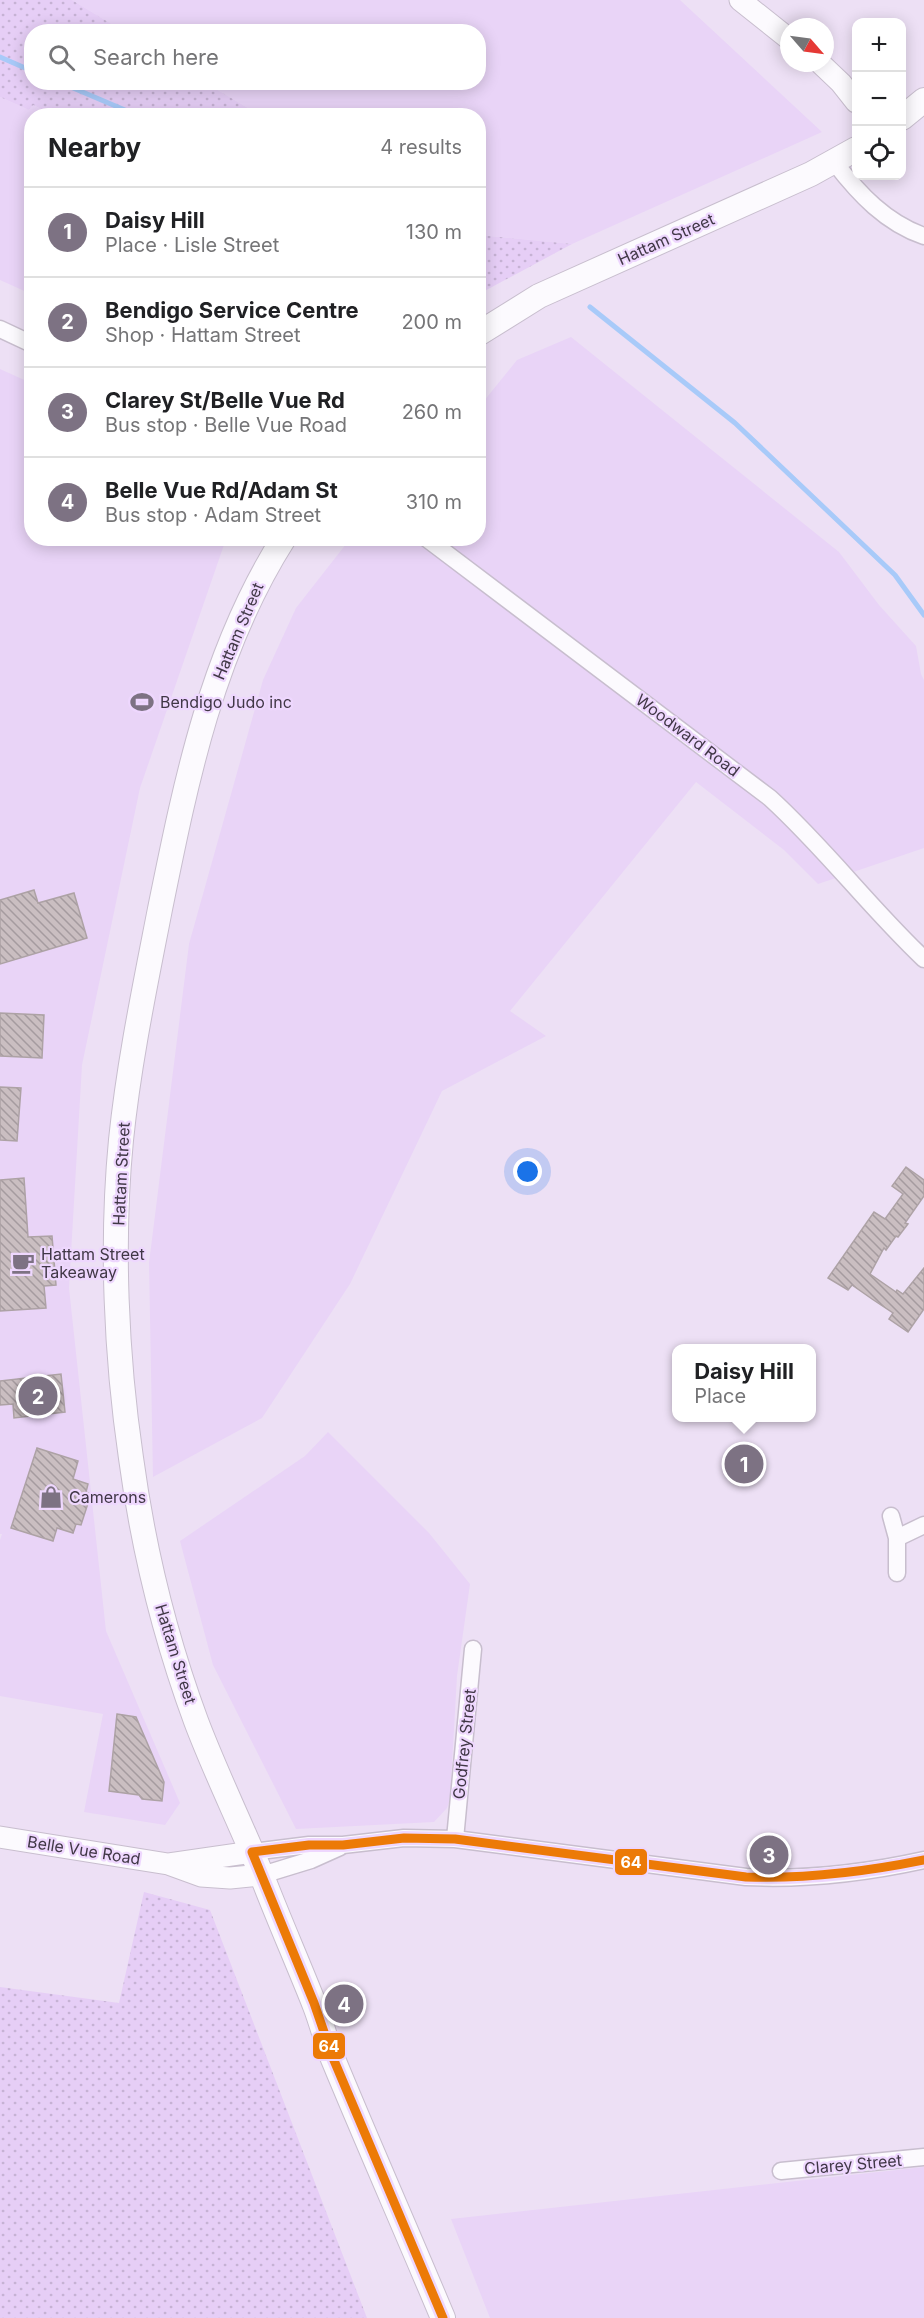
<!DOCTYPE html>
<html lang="en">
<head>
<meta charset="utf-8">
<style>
  body { margin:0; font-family:Inter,sans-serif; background:#f2f2f2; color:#202124 }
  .controls { position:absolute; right:18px; top:18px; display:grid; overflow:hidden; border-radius:12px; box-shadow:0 3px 15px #0003 }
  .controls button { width:54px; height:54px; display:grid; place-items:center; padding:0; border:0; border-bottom:2px solid #e0e0e0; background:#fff; color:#202124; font:30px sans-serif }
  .compass { position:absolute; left:780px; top:18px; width:54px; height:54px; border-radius:50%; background:#fff; box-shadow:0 3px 15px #0003; rotate:118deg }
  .you { position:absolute; left:528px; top:1172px; width:21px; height:21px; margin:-15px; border:4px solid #fff; border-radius:50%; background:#1a73e8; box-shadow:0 0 0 9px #1a73e833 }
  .badge { display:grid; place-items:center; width:39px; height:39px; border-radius:50%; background:#7d7283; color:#fff; font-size:20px; font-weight:700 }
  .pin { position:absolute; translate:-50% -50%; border:3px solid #fff; box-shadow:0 2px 6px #0006 }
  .popup { position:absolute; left:672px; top:1344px; width:144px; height:78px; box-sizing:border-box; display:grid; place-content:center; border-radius:12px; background:#fff; filter:drop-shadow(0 2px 4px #0005); font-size:20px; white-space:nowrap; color:#757577 }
  .popup b { font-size:22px; color:#202124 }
  .popup::after { content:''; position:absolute; left:50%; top:100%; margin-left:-12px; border:12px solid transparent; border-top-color:#fff }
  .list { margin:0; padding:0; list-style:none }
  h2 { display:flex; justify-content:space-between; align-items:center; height:78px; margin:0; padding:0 24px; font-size:26px }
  h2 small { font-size:20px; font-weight:400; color:#757577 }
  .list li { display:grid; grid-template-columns:39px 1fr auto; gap:18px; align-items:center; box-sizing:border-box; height:90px; padding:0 24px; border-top:2px solid #e0e0e0 }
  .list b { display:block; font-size:22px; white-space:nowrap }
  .list p { margin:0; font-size:20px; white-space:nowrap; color:#757577 }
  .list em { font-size:20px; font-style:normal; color:#757577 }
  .icon { flex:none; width:33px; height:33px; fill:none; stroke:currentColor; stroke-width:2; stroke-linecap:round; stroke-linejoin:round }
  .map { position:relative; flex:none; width:924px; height:2318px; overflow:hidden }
  .search { position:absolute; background:#fff; box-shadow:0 3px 15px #0003; left:24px; top:24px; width:462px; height:66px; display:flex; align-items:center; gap:15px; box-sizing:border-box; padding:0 21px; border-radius:24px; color:#757577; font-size:22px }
  .panel { position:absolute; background:#fff; box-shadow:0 3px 15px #0003; left:24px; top:108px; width:462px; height:438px; border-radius:24px }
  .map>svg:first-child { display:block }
</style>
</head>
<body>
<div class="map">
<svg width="924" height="2318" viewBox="0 0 924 2318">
  <defs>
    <pattern id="grass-dots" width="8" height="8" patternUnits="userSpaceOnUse" patternTransform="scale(1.5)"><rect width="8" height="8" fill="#e6cef6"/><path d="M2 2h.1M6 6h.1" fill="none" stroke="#c6b2d4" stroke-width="1.8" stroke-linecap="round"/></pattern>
    <pattern id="building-back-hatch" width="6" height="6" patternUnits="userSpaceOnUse" patternTransform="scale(1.5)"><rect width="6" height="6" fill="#cabec1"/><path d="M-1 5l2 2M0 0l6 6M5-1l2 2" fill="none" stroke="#a59b9f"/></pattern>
  </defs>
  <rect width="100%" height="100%" fill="#ede0f5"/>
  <path fill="#e9d4f7" d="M72 0H680L822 132 572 244 479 235 478 116 260 115 206 83 478 82V32L123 31Z
    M0 97 29 110 33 105 54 115 32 116 31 294 0 280Z
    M571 337 839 552 879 605 916 646 921 674 924 680V848L818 884 784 850 696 782 510 1011 546 1036 442 1091 350 1284 262 1418 153 1477 149 1263 189 944 263 680 296 608 350 539H365L371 544 376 539 478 538 479 407 517 360Z
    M0 369 31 383 32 538 226 539 140 788 82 1065 69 1288 106 1631 180 1803 165 1825 84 1812 103 1714 0 1696V1540L2 1534H0Z
    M328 1432 429 1533 470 1584 457 1676 450 1799 447 1808 434 1822 296 1829 213 1665 180 1541 305 1456Z
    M924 2167V2318H490L451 2219Z"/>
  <path fill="url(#grass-dots)" d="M0 0H72L123 31 32 32V82L206 83 260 115H54L33 105 29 110 0 97Z
    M479 235 572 244 479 294Z
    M144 1892 210 1910 367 2318H0V1987L119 2003Z"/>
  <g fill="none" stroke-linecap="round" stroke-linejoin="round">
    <path stroke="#a8caf9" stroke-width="5" d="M0 57 32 71
      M59 82 139 116
      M590 307 735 423 895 575 924 615"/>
  </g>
  <path fill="url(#building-back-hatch)" stroke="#ada2a5" stroke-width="1.5" d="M34 890 38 903 74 893 87 938 0 964V900Z
    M0 1013 44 1015 42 1058 0 1056Z
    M0 1087 21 1088 17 1141 0 1140Z
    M906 1167 924 1180V1196L905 1223 908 1224 898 1237 896 1236 886 1250 884 1248 870 1274 896 1292 897 1290 903 1294 924 1268V1309L908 1332 889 1319 893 1313 872 1299 852 1285 848 1290 828 1278 874 1212 885 1219 903 1194 892 1186Z
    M24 1178 28 1237 52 1236 56 1285 44 1286 46 1308 0 1311V1180Z
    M61 1374 65 1412 14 1418 13 1404 0 1405V1381Z
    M37 1448 78 1461 73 1479 88 1484 86 1492 91 1494 81 1525 76 1524 73 1533 57 1528 53 1541 11 1528Z
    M117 1714 136 1717 164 1782 162 1801 142 1799 139 1795 109 1791Z"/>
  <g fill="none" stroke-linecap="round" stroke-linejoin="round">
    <g stroke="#c8bece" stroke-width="19">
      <path id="minor" d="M835 163C859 194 886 223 924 236
        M0 329 32 344
        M426 538 770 798C825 848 870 908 924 959
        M891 1516 897 1538V1573
        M897 1538 924 1525
        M455 1839 473 1649
        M252 1852 309 1845H343L404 1838 455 1839 746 1877C807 1880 865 1873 924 1860
        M262 1875 311 1860 340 1847
        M781 2171 924 2157"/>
    </g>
    <g stroke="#c8bece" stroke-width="23">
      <path id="tertiary" d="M740 0 789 39
        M820 63 841 83 856 102
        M0 1837 168 1864 201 1876 230 1878 262 1875
        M169 1864 252 1852"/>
    </g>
    <g stroke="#c8bece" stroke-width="26">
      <path id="secondary" d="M902 118 924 100
        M478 334 539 296 811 174 856 149
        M284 538C212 651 186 781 160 909 145 986 129 1062 121 1140 111 1243 116 1356 131 1458 143 1547 165 1637 196 1721 216 1774 241 1824 262 1876 279 1920 298 1963 315 2006 322 2024 326 2042 333 2059 369 2146 407 2232 443 2318"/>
    </g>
    <use href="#minor" stroke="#fcfafe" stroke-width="16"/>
    <use href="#tertiary" stroke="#fcfafe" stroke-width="21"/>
    <use href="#secondary" stroke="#fcfafe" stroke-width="24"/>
    <g stroke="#eed7fe" stroke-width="14">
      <path id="bus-1" d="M443 2318 333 2058 314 2003 252 1852 309 1845H343L404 1838 455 1839 746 1877C806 1879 865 1872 924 1860"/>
    </g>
    <use href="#bus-1" stroke="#ec7a07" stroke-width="9"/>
  </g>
  <defs>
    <g id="stadium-bare" transform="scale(1.8)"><path d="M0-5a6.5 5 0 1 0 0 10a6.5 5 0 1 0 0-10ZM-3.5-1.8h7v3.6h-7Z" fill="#7d7283" stroke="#eed7fe" stroke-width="2.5" paint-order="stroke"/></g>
    <g id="cafe-bare" transform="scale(1.8)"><path d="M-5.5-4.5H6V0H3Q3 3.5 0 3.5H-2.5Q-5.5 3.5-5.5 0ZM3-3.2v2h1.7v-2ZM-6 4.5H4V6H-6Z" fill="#7d7283" stroke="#eed7fe" stroke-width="2.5" paint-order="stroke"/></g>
    <g id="shop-bare" transform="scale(1.8)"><path d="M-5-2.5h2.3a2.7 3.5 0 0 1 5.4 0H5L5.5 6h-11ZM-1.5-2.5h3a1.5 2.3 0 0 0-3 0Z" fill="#7d7283" stroke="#eed7fe" stroke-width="2.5" paint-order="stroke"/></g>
  </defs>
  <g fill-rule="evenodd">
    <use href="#stadium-bare" x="142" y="702"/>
    <use href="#cafe-bare" x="23" y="1263"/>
    <use href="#shop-bare" x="51" y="1497"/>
  </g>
  <g text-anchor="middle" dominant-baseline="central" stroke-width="4.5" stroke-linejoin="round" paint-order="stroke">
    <g font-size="16" fill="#403746" stroke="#eed7fe">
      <text transform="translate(666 239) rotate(-24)">Hattam Street</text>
      <text transform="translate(238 631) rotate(-67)">Hattam Street</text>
      <text transform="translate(688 735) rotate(37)">Woodward Road</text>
      <text transform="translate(121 1174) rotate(-87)">Hattam Street</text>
      <text transform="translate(176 1654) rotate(73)">Hattam Street</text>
      <text transform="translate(464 1744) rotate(-84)">Godfrey Street</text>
      <text transform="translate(84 1850) rotate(9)">Belle Vue Road</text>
      <text transform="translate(853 2164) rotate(-5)">Clarey Street</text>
    </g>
    <g font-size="16" fill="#403746" stroke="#eed7fe" text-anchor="start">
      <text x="160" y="702">Bendigo Judo inc</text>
      <text x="41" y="1254">Hattam Street<tspan x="41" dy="18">Takeaway</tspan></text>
      <text x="69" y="1497">Camerons</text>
    </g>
  </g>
  <g stroke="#eed7fe" stroke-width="2">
    <rect x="614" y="1848" width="34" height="28" rx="6" fill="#ec7a07"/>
    <rect x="312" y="2032" width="34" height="28" rx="6" fill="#ec7a07"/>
  </g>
  <g font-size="16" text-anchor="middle" font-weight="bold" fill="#fff">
    <text x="631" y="1868">64</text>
    <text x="329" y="2052">64</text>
  </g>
</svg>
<div class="controls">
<button>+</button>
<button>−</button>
<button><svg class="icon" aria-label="locate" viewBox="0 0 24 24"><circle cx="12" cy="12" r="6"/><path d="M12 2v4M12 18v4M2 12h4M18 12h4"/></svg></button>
</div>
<svg class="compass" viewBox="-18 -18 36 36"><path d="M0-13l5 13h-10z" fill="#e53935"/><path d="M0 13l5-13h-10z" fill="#757577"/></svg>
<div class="you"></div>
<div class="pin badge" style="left:744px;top:1464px">1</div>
<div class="popup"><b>Daisy Hill</b>Place</div>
<div class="pin badge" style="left:38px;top:1396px">2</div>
<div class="pin badge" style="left:769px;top:1855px">3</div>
<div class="pin badge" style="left:344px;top:2004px">4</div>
<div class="search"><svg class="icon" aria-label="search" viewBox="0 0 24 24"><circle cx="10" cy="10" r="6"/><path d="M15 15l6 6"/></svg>Search here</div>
<section class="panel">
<h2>Nearby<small>4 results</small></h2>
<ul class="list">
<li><span class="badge">1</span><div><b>Daisy Hill</b><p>Place · Lisle Street</p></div><em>130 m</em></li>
<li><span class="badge">2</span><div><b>Bendigo Service Centre</b><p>Shop · Hattam Street</p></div><em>200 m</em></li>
<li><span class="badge">3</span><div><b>Clarey St/Belle Vue Rd</b><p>Bus stop · Belle Vue Road</p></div><em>260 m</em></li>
<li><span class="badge">4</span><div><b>Belle Vue Rd/Adam St</b><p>Bus stop · Adam Street</p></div><em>310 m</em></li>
</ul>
</section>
</div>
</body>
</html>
